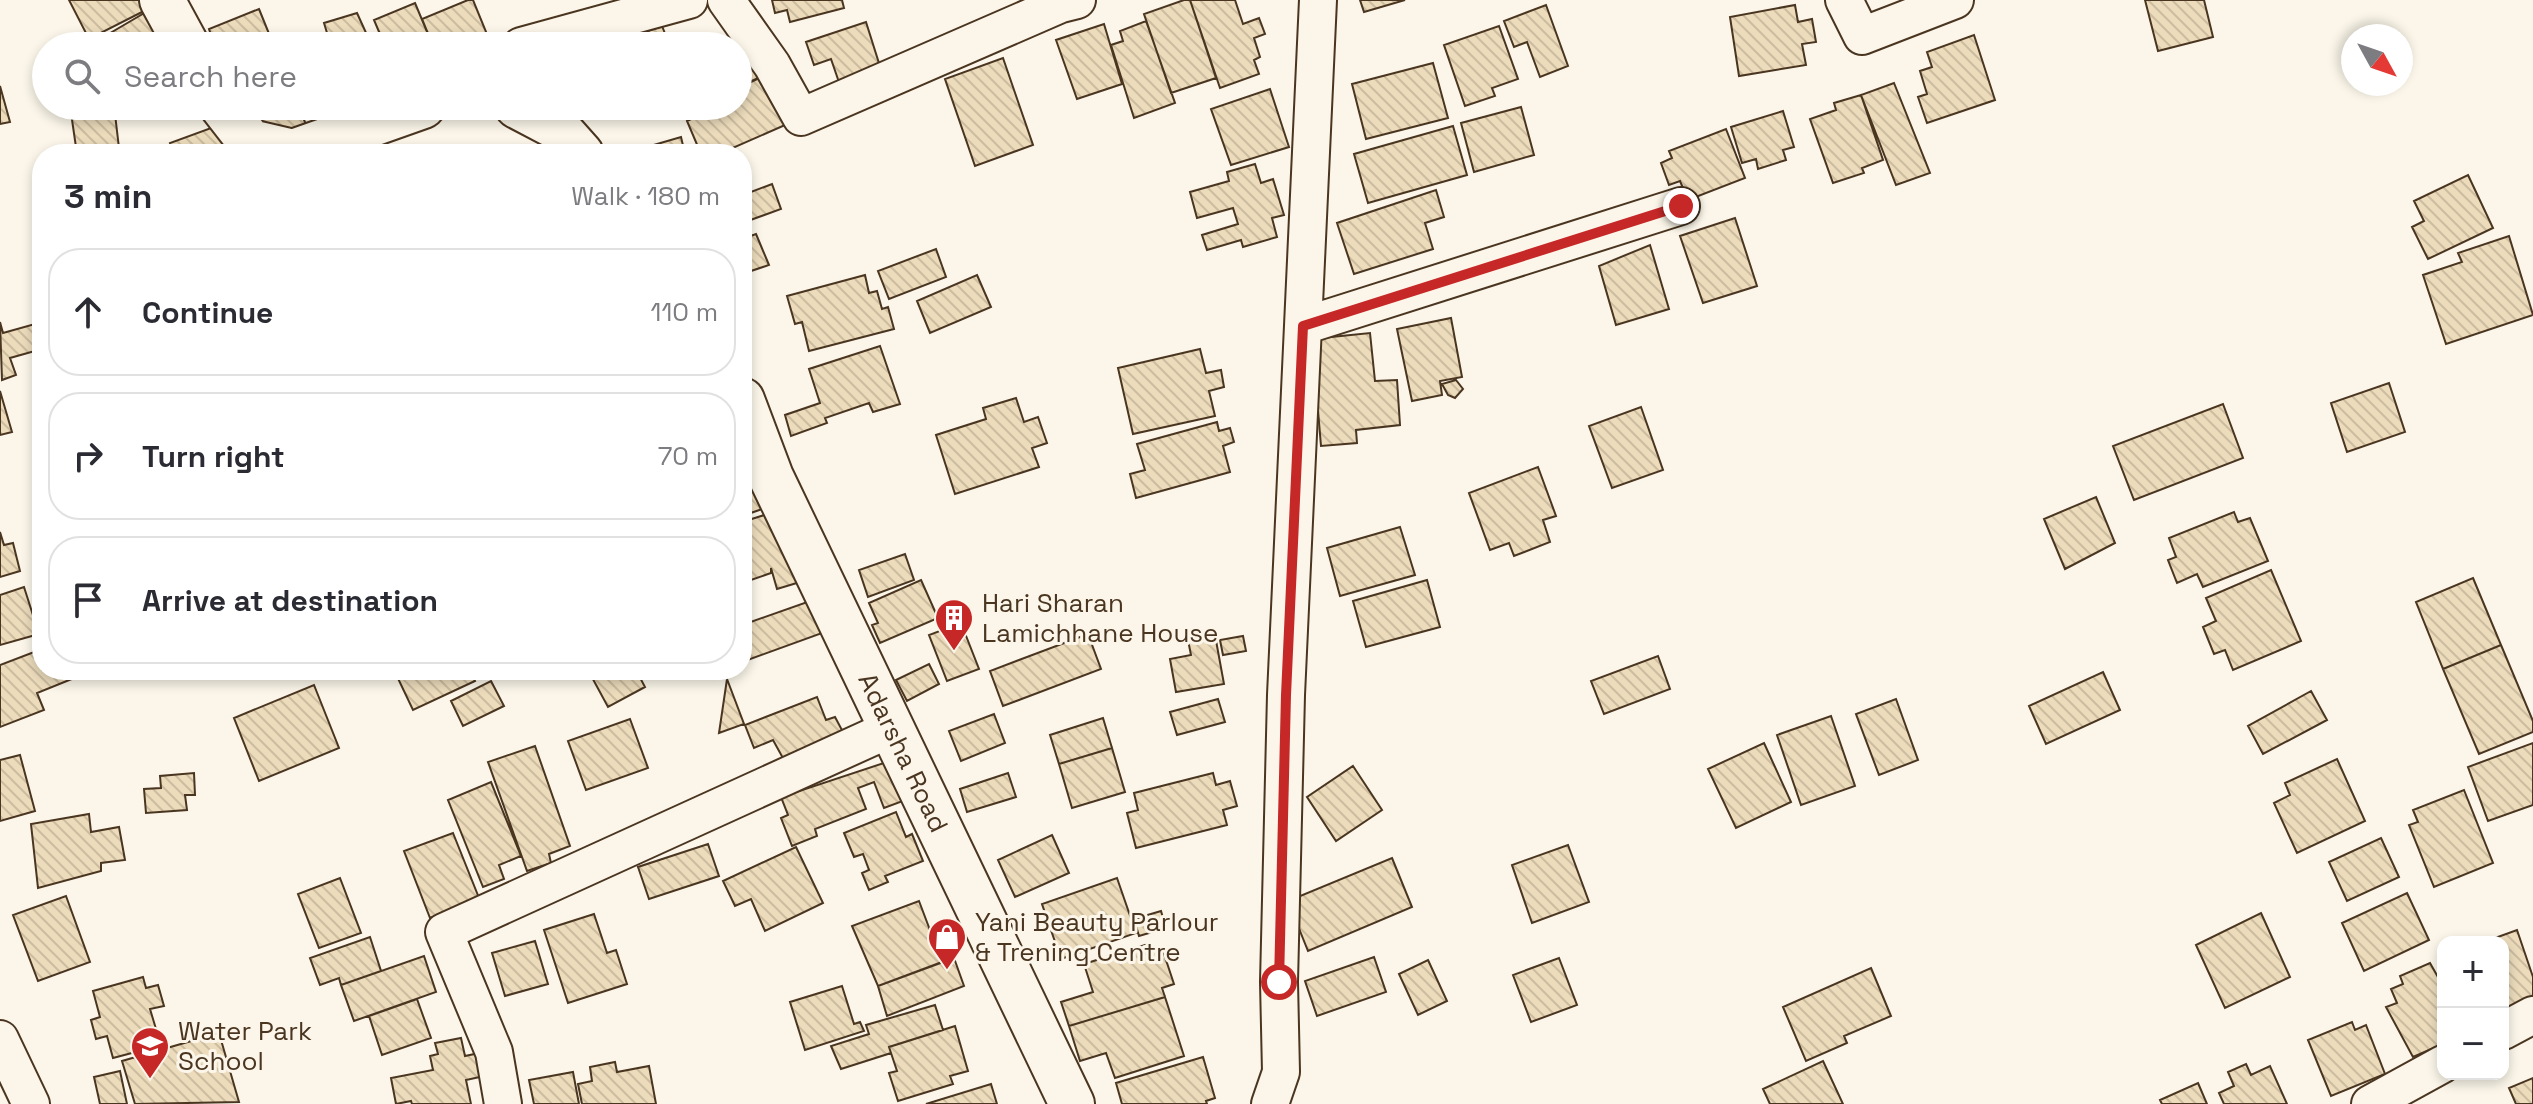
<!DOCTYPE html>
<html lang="en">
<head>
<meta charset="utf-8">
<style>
  body { margin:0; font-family:"Space Grotesk",sans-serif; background:#f2f2f3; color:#2b2b33 }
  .controls { position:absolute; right:24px; bottom:24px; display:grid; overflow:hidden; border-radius:16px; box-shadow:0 4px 12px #0003 }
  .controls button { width:72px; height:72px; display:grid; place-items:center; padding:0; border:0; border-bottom:2px solid #e1e1e2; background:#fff; color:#2b2b33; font:40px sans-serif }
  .compass { position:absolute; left:2341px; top:24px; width:72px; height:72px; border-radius:50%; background:#fff; box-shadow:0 4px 12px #0003; rotate:130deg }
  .stop { position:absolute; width:24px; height:24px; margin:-18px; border:6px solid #c62828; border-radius:50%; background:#fff }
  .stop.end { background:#c62828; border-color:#fff; box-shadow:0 2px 8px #0008 }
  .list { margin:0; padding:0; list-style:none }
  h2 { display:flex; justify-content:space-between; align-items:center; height:104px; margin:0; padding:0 32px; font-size:34px }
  h2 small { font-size:26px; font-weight:400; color:#7c7c81 }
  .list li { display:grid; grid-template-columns:52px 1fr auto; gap:24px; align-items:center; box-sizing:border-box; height:128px; margin:0 16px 16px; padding:0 16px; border:2px solid #e1e1e2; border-radius:32px }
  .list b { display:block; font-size:30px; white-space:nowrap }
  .list em { font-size:26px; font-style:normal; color:#7c7c81 }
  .icon { flex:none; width:44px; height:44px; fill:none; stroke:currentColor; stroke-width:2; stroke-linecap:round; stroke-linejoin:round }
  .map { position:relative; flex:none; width:2533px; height:1104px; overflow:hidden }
  .search { position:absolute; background:#fff; box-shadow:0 4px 12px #0003; left:32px; top:32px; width:720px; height:88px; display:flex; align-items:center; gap:20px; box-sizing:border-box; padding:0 28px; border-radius:44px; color:#7c7c81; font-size:30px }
  .panel { position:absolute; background:#fff; box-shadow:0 4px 12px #0003; left:32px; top:144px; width:720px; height:536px; border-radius:32px }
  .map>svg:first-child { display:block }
</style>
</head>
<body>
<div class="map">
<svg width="2533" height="1104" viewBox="0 0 2533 1104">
  <defs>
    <pattern id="building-back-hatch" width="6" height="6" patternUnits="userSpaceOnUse" patternTransform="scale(2)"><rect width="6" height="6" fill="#ecdcbc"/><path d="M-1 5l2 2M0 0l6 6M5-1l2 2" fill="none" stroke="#ccbda1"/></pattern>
  </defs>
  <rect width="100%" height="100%" fill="#fbf6e9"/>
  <path fill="url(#building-back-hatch)" stroke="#4a3520" stroke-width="2" d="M69 0H141L146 10 89 39Z
    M468 0H473L491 44 433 46 422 19Z
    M772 0H842L844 8 790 22 787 10 775 13Z
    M1184 0H1190L1216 78 1171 93 1144 14Z
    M1190 0H1235L1243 24 1259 18 1265 34 1254 38 1260 57 1254 60 1259 74 1220 88Z
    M1360 0H1405L1364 12Z
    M2145 0H2204L2213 37 2158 51Z
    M415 3 433 46H385L374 20Z
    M158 5 175 33 152 46H98L95 42Z
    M1546 5 1568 66 1540 77 1527 42 1514 47 1504 21Z
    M1795 5 1798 22 1812 19 1816 42 1802 44 1806 65 1739 76 1730 17Z
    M259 9 274 46H215L209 29Z
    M357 13 372 46H331L324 23Z
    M1146 21 1175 103 1134 118 1111 45 1123 41 1120 31Z
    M866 22 883 76 842 91 831 59 814 65 806 42Z
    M1104 24 1122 84 1077 99 1056 40Z
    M662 26 670 46H631L628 38Z
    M1499 26 1518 79 1492 88 1495 96 1465 106 1444 45Z
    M1974 35 1995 100 1927 123 1918 97 1927 94 1920 71 1932 67 1927 52Z
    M744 41 760 77 738 88V46H732Z
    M1003 58 1033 145 975 166 945 79Z
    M1433 63 1448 118 1366 139 1352 84Z
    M770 73 792 122 719 154H701L687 121 710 110 708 106H738V88Z
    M1894 83 1930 173 1896 185 1861 95Z
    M0 86 10 122 0 124Z
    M1270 89 1289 147 1231 165 1211 109Z
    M1861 95 1883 160 1862 168 1864 173 1833 183 1810 119 1836 110 1834 103Z
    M70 106H130L115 114 119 148 99 154H77Z
    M151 106H176L157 117Z
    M252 106H298L308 129 277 142 261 128Z
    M1521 107 1534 155 1474 172 1461 123Z
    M1783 111 1794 147 1783 150 1786 160 1758 169 1756 159 1742 163 1731 127Z
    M222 124 232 154H174L170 143Z
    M1453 126 1467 175 1368 203 1354 154Z
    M1726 129 1745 178 1688 200 1680 181 1669 185 1661 163 1672 158 1669 151Z
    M681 137 685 154H641L640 149Z
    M1255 164 1261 183 1273 179 1284 215 1272 218 1277 237 1243 247 1241 240 1207 250 1202 235 1238 224 1233 208 1197 218 1190 192 1229 181 1227 172Z
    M2468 175 2493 228 2428 259 2412 227 2424 221 2414 201Z
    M745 177 751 192 772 184 781 209 742 223V178Z
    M1436 190 1444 217 1425 223 1433 249 1354 274 1337 223Z
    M1735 218 1757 286 1703 303 1680 236Z
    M756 234 769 265 742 274V239Z
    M2509 236 2533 315 2446 344 2423 275 2462 262 2458 253Z
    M1650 245 1669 309 1616 325 1599 266Z
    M936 249 946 277 889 299 878 271Z
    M865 275 869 293 877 291 882 309 888 307 894 329 809 351 802 322 795 324 787 296Z
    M977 275 991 307 930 333 917 301Z
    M1451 318 1462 377 1440 381 1442 395 1412 401 1397 329Z
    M0 322 3 333 42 322V349L10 358 16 375 2 380Z
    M1370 333 1375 381 1397 380 1400 425 1356 430 1357 443 1321 446 1312 339Z
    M880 346 900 404 873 412 869 403 825 418 827 423 791 436 785 415 820 403 809 369Z
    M1200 349 1206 373 1221 370 1224 387 1209 391 1215 416 1133 434 1118 368Z
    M1456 380 1463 389 1455 398 1448 395 1442 384Z
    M2389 383 2405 432 2347 452 2331 403Z
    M0 391 12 432 0 435Z
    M1016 398 1024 422 1038 417 1047 443 1032 448 1039 467 955 494 936 435 986 419 983 408Z
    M2223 404 2243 458 2134 500 2113 446Z
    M1641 407 1663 470 1612 488 1589 426Z
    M1217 422 1219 431 1230 428 1234 442 1223 446 1230 472 1136 498 1130 474 1145 470 1137 444Z
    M750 462 765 508 742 516V465Z
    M1538 467 1556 516 1543 520 1550 542 1514 556 1509 543 1490 550 1469 493Z
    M2096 497 2115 543 2065 569 2044 519Z
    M777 511 800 582 777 589 771 568V573L748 581 742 563V522Z
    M2234 512 2238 522 2250 518 2268 561 2203 587 2197 574 2177 583 2168 560 2176 557 2169 538Z
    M1400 527 1415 575 1340 596 1327 548Z
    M0 532 4 545 13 543 20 571 0 577Z
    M905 554 914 580 868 597 859 570Z
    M2271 570 2301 641 2233 670 2225 650 2214 654 2203 627 2216 621 2206 598Z
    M2473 578 2501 645 2443 669 2416 602Z
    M921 580 938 618 880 643 872 625 878 623 869 603Z
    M1427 580 1440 627 1366 647 1353 601Z
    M24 587 39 634 0 645V595Z
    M813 600 825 632 742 662V625Z
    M961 623 979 669 947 681 929 635Z
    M1088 634 1101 669 1003 706 990 671Z
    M1215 635 1224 684 1176 692 1170 659 1191 655 1188 640Z
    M1243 636 1246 651 1223 655 1220 640Z
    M2501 645 2533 721V732L2479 754 2443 669Z
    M42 649V670H94L37 693 44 710 0 727V665Z
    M1658 656 1670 689 1604 714 1591 681Z
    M929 664 939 684 907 701 896 680Z
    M394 670H469L475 681 413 710Z
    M588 670H636L645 687 608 707Z
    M2103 672 2120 710 2046 744 2029 706Z
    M727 679 744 724 719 733Z
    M491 681 504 706 463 726 451 701Z
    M314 685 339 748 259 781 234 718Z
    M2311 691 2327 720 2263 754 2248 726Z
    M817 697 826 720 835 717 843 732 784 760 773 740 754 748 745 725Z
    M1218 699 1225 722 1177 735 1170 712Z
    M1896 699 1918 760 1879 775 1856 714Z
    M994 714 1005 743 961 761 949 731Z
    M1831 716 1855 786 1801 805 1777 735Z
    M1103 718 1112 748 1059 764 1050 735Z
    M630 719 648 768 586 790 568 741Z
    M1764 743 1791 802 1736 828 1708 769Z
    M2533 743V805L2488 821 2468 767Z
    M535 746 570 846 549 854 551 863 527 871 488 762Z
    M1112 748 1125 792 1072 808 1059 764Z
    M20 755 35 811 0 821V760Z
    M896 759 911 798 884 808 874 782 858 788 866 809 815 829 817 836 792 846 781 818 788 815 781 797Z
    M2337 759 2365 821 2297 853 2274 803 2290 795 2285 783Z
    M1353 766 1382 810 1336 841 1307 797Z
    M194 773 195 795H185L187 810 146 813 144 789 161 788 160 776Z
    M1008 773 1016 797 967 812 960 789Z
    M1213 773 1216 785 1230 781 1237 806 1223 810 1227 825 1136 848 1127 813 1138 810 1134 793Z
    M491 782 521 856 499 865 504 879 483 887 448 800Z
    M2464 790 2493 863 2434 887 2409 825 2418 822 2413 810Z
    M896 812 906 837 912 834 923 861 885 876 888 882 869 890 862 873 869 870 863 854 854 857 844 833Z
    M89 814 91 832 119 827 125 860 101 863V871L38 888 31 824Z
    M453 833 479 898 430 918 404 851Z
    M1052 835 1069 873 1015 897 998 860Z
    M2381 838 2399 877 2347 901 2329 862Z
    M708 844 719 876 649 899 638 867Z
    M1568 845 1589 902 1532 923 1512 865Z
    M796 847 823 903 765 931 751 899 735 906 723 881Z
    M1392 858 1412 907 1308 951 1288 901Z
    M340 878 361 933 319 948 298 894Z
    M1117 878 1136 933 1061 959 1042 904Z
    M2407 893 2429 940 2364 971 2342 923Z
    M66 896 90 962 38 981 13 915Z
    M919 901 942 962 878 986 852 926Z
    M1161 911 1166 928 1139 936 1134 919Z
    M2261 913 2290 977 2225 1008 2196 945Z
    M594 914 607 953 616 950 627 984 568 1003 544 930Z
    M2517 930 2533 977V1000L2503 1010V942H2484Z
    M370 937 381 971 341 985 339 978 320 985 310 958Z
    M535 941 548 984 505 996 492 953Z
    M1145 945 1147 952 1162 948 1174 984 1162 988 1165 997 1069 1026 1061 1002 1093 992 1084 964Z
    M424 956 436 992 354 1021 341 985Z
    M1374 957 1386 992 1317 1016 1305 981Z
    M954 958 964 986 887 1016 878 986Z
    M1559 958 1577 1005 1531 1022 1513 975Z
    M1428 960 1447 1001 1418 1015 1399 974Z
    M2430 963 2443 986V1044L2413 1057 2386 1007 2397 1003 2391 989 2403 984 2400 976Z
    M1871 968 1891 1016 1844 1036 1847 1043 1806 1061 1783 1007Z
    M143 977 146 988 158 985 164 1006 150 1009 156 1029 143 1033 147 1049 113 1058 107 1036 96 1039 91 1020 100 1017 93 991Z
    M842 986 854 1024 860 1022 864 1031 805 1050 790 1002Z
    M1165 997 1184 1056 1115 1078 1106 1053 1080 1061 1069 1026Z
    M417 999 431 1038 382 1055 369 1016Z
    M935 1005 943 1030 889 1047 891 1053 841 1069 831 1046 869 1034 866 1025Z
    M2352 1022 2355 1030 2366 1025 2385 1074 2331 1096 2308 1040Z
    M955 1026 968 1071 950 1076 953 1084 898 1101 889 1073 897 1071 889 1047Z
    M219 1033 239 1102 135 1104 122 1061Z
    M461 1038 465 1056 484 1052 489 1075 466 1080 471 1104H412L411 1101 396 1104 391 1078 433 1070 430 1056 438 1054 435 1043Z
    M1203 1057 1215 1098 1206 1101 1207 1104H1122L1116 1083Z
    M1823 1061 1843 1104H1770L1763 1089Z
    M615 1062 617 1072 649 1066 656 1104H582L578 1084 592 1081 590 1067Z
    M2246 1064 2251 1075 2270 1066 2287 1104H2224L2219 1093 2234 1086 2228 1072Z
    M120 1071 127 1104H100L94 1077Z
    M573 1072 579 1104H534L529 1080Z
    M2533 1078V1104H2516L2509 1088Z
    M2198 1083 2207 1104H2162L2160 1100Z
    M991 1084 997 1104H926Z"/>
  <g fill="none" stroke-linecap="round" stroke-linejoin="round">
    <g stroke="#4a3520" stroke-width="40">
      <path id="minor" d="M726 0 772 65 801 117 1061 4 1077 0
        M1844 0 1862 36 1955 0
        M521 46 689 0
        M1303 326 1681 206
        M2503 1031 2533 1015
        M0 1039 31 1104
        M503 1104 494 1052 444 932 890 729
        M1270 1104 1281 1072 1279 982 1286 695 1318 0
        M2370 1104 2443 1064"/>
    </g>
    <g stroke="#4a3520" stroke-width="48">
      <g id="secondary">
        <path d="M162 0 187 46"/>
        <path d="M222 106 250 142 293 152 423 106"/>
        <path d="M517 106 557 127 581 154"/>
        <path id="s1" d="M742 400 771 477 1072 1104"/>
      </g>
    </g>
    <use href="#minor" stroke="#fbf6e9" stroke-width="36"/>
    <use href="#secondary" stroke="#fbf6e9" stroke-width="44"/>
  </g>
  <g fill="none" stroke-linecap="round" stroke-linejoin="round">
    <path stroke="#c62828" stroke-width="10" d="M1279 982 1286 695 1303 326 1681 206"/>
  </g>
  <defs>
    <g id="building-pin" transform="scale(2)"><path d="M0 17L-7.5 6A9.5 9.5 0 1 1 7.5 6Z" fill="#c62828" stroke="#fbf6e9"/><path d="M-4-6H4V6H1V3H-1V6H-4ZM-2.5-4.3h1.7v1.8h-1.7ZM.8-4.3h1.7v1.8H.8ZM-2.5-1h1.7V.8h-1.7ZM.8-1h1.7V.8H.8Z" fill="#fff"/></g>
    <g id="shop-pin" transform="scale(2)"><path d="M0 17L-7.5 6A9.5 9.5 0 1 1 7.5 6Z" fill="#c62828" stroke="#fbf6e9"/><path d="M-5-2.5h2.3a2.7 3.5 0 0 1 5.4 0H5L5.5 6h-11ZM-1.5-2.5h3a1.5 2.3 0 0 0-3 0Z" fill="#fff"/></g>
    <g id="school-pin" transform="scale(2)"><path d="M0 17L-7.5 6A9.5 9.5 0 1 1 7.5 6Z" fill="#c62828" stroke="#fbf6e9"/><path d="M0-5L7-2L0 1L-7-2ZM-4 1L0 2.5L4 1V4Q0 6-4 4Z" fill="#fff"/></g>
  </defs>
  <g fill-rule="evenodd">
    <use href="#building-pin" x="954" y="618"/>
    <use href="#shop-pin" x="947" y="937"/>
    <use href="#school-pin" x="150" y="1046"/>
  </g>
  <g text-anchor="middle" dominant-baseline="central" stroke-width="6" stroke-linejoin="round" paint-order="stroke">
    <g font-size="26" fill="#4a3520" stroke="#fbf6e9" text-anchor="start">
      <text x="982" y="603">Hari Sharan<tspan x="982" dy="30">Lamichhane House</tspan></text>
      <text x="975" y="922">Yani Beauty Parlour<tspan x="975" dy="30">&amp; Trening Centre</tspan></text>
      <text x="178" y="1031">Water Park<tspan x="178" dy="30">School</tspan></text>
    </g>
    <g font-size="26" fill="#4a3520" stroke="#fbf6e9">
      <text stroke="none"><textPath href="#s1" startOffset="388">Adarsha Road</textPath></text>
    </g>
  </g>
</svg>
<div class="controls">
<button>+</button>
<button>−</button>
</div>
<svg class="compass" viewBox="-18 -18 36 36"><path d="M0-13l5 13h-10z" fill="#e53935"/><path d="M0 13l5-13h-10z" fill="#7c7c81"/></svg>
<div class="stop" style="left:1279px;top:982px"></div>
<div class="stop end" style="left:1681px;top:206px"></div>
<div class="search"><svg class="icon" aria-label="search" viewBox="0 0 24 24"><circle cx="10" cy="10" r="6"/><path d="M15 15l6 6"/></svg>Search here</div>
<section class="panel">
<h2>3 min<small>Walk · 180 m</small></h2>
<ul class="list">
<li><svg class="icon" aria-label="ahead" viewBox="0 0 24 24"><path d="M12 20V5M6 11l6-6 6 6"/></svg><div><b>Continue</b></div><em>110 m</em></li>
<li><svg class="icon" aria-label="right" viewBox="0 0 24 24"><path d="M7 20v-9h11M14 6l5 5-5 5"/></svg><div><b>Turn right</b></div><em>70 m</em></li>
<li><svg class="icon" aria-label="arrive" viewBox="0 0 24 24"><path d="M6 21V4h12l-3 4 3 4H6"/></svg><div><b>Arrive at destination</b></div></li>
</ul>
</section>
</div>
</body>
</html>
